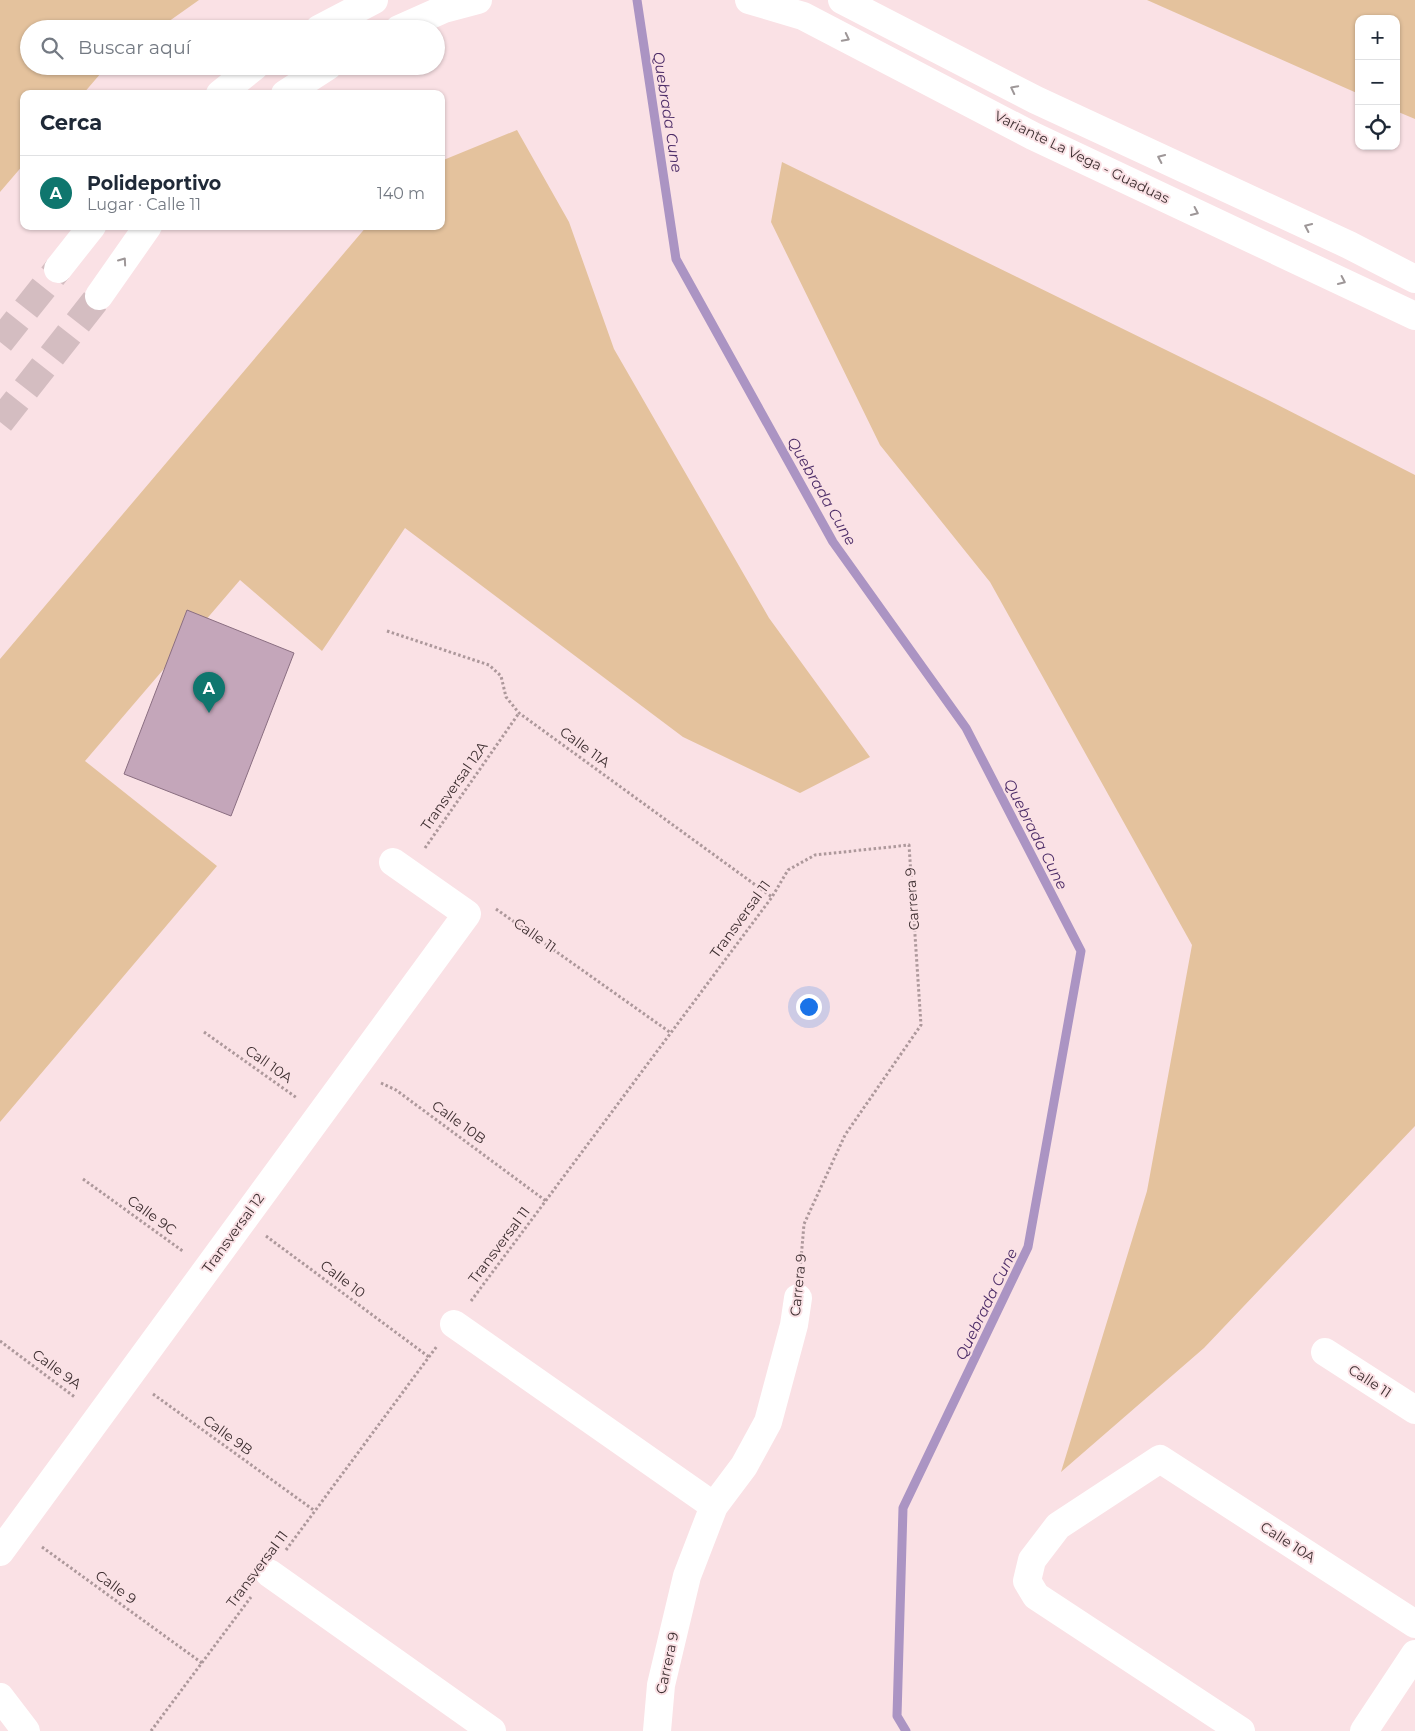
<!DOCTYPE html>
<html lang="es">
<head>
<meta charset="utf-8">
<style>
  body { margin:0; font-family:Montserrat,sans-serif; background:#f6f6f7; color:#1f2937 }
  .controls { position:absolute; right:15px; top:15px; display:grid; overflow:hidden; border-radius:10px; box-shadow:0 1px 4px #0004 }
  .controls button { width:45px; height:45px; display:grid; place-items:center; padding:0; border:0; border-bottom:1px solid #e0e1e3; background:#fff; color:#1f2937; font:25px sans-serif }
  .you { position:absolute; left:808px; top:1006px; width:18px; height:18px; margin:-12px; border:4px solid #fff; border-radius:50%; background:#1a73e8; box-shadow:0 0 0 8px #1a73e833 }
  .badge { display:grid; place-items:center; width:32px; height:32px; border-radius:50%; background:#0f766e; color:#fff; font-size:16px; font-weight:700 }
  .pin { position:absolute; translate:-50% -41px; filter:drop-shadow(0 1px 2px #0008) }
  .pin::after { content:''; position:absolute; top:26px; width:18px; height:15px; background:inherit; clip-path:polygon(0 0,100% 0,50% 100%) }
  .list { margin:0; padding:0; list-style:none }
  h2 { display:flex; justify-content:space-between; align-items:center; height:65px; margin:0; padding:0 20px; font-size:21px }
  h2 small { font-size:16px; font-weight:400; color:#747a83 }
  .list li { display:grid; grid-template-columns:32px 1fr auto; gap:15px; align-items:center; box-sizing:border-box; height:75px; padding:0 20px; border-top:1px solid #e0e1e3 }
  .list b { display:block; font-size:19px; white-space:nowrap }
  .list p { margin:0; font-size:16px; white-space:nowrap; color:#747a83 }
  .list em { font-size:16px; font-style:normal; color:#747a83 }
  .icon { flex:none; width:28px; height:28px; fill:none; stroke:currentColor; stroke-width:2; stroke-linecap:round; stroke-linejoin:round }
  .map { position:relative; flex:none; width:1415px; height:1731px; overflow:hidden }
  .search { position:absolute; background:#fff; box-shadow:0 1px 4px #0004; left:20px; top:20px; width:425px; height:55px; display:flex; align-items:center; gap:12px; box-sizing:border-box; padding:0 18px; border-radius:28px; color:#747a83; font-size:19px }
  .panel { position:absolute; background:#fff; box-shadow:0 1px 4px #0004; left:20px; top:90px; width:425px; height:140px; border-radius:10px }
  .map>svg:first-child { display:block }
</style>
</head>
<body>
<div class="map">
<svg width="1415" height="1731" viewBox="0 0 1415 1731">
  <rect width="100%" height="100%" fill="#fae1e5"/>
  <path fill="#e4c29d" d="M0 0H199L158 29H29V66H107L83 94H24V164L0 192Z
    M1147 0H1415V119L1396 111V19H1359V94Z
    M517 130 569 222 614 349 769 618 870 757 800 793 683 737 405 528 322 651 240 580 85 761 217 866 0 1122V659L367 226H441V161Z
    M782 162 1264 398 1415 475V1126L1204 1348 1061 1472 1147 1191 1192 945 990 582 880 445 771 222Z"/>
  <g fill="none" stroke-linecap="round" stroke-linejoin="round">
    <path stroke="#ab94c3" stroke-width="9" d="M637 0 676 259 833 542 966 728 1081 951 1028 1247 903 1508 897 1716 906 1731"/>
  </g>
  <path fill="#c4a6ba" stroke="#8a6e81" d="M187 610 294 653 231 816 124 774Z"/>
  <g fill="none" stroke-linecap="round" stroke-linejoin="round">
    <path stroke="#d4bdc1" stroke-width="28" stroke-dasharray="28 14" stroke-linecap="butt" d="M0 342 58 269
      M0 422 99 296"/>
    <path stroke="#ad989b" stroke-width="3" stroke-dasharray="2.5 2.5" stroke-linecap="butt" d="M387 631 489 665 501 676 506 697 519 713 772 897
      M425 848 519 713
      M496 909 671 1033
      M204 1032 297 1098
      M381 1083 396 1090 546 1201
      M83 1179 184 1252
      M266 1236 429 1357
      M471 1301 772 897 788 870 815 855 909 845 921 1025 845 1135 804 1224 800 1271
      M0 1341 76 1398
      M153 1394 315 1511
      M42 1547 202 1663
      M286 1550 437 1346
      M151 1731 251 1597"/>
    <path stroke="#fff" stroke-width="28" d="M454 1324 714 1506
      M1325 1352 1415 1410
      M0 1552 467 914 393 862
      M269 1573 492 1731
      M0 1697 26 1731
      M657 1731 661 1685 687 1576 714 1506 744 1466 768 1422 794 1325 798 1298
      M1241 1731 1036 1596 1027 1581 1032 1560 1058 1526 1160 1459 1415 1624
      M1364 1731 1415 1654"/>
    <path stroke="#fff" stroke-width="28" d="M749 0 803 16 1033 136 1415 316
      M842 0 1036 100 1349 245 1415 279
      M319 29 374 0
      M399 29 444 9 478 0
      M220 94 255 66
      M285 94 328 66
      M58 269 92 226
      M99 296 148 226"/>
  </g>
  <defs><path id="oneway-chevron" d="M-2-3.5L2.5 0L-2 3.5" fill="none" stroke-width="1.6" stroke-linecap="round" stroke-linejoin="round" transform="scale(1.25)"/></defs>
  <g stroke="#9e9798">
    <use href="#oneway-chevron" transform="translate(846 38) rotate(27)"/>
    <use href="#oneway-chevron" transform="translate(1014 89) rotate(-153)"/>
    <use href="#oneway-chevron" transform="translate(1161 158) rotate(-155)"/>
    <use href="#oneway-chevron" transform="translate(1195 212) rotate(25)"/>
    <use href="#oneway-chevron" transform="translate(1308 227) rotate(-155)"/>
    <use href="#oneway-chevron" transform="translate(123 261) rotate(-55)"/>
    <use href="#oneway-chevron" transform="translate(1342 281) rotate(25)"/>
  </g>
  <g text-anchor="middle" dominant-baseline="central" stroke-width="4" stroke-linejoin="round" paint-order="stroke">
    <g font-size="14" fill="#3e2f31" stroke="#fae1e5">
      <text transform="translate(1082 157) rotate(26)">Variante La Vega - Guaduas</text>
      <text transform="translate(585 747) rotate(36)">Calle 11A</text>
      <text transform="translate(454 786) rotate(-55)">Transversal 12A</text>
      <text transform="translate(912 899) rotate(-94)">Carrera 9</text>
      <text transform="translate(740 919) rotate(-54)">Transversal 11</text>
      <text transform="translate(535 935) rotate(35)">Calle 11</text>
      <text transform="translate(269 1064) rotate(35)">Call 10A</text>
      <text transform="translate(459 1122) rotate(36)">Calle 10B</text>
      <text transform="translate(152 1215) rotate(36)">Calle 9C</text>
      <text transform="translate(233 1233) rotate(-54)">Transversal 12</text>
      <text transform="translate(499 1245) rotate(-53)">Transversal 11</text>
      <text transform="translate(343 1279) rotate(37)">Calle 10</text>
      <text transform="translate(798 1285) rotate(-84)">Carrera 9</text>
      <text transform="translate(57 1369) rotate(36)">Calle 9A</text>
      <text transform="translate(1370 1381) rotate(33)">Calle 11</text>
      <text transform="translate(228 1435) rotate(36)">Calle 9B</text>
      <text transform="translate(1288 1542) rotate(33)">Calle 10A</text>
      <text transform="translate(257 1569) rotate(-53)">Transversal 11</text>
      <text transform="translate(116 1587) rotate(36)">Calle 9</text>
      <text transform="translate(667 1663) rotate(-78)">Carrera 9</text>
    </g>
    <g font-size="15" font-style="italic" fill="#4d2d68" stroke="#fae1e5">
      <text transform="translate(668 112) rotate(81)">Quebrada Cune</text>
      <text transform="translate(822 491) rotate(60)">Quebrada Cune</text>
      <text transform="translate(1036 834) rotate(63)">Quebrada Cune</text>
      <text transform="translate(986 1304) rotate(-64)">Quebrada Cune</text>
    </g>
  </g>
</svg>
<div class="controls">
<button>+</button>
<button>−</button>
<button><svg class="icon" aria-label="locate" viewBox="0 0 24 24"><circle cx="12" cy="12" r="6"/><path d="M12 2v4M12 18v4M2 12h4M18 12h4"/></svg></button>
</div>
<div class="you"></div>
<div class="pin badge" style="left:209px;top:713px">A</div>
<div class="search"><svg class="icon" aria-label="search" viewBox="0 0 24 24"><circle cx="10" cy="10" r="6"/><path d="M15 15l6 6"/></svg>Buscar aquí</div>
<section class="panel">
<h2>Cerca<small></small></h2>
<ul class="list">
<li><span class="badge">A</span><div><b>Polideportivo</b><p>Lugar · Calle 11</p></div><em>140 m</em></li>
</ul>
</section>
</div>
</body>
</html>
